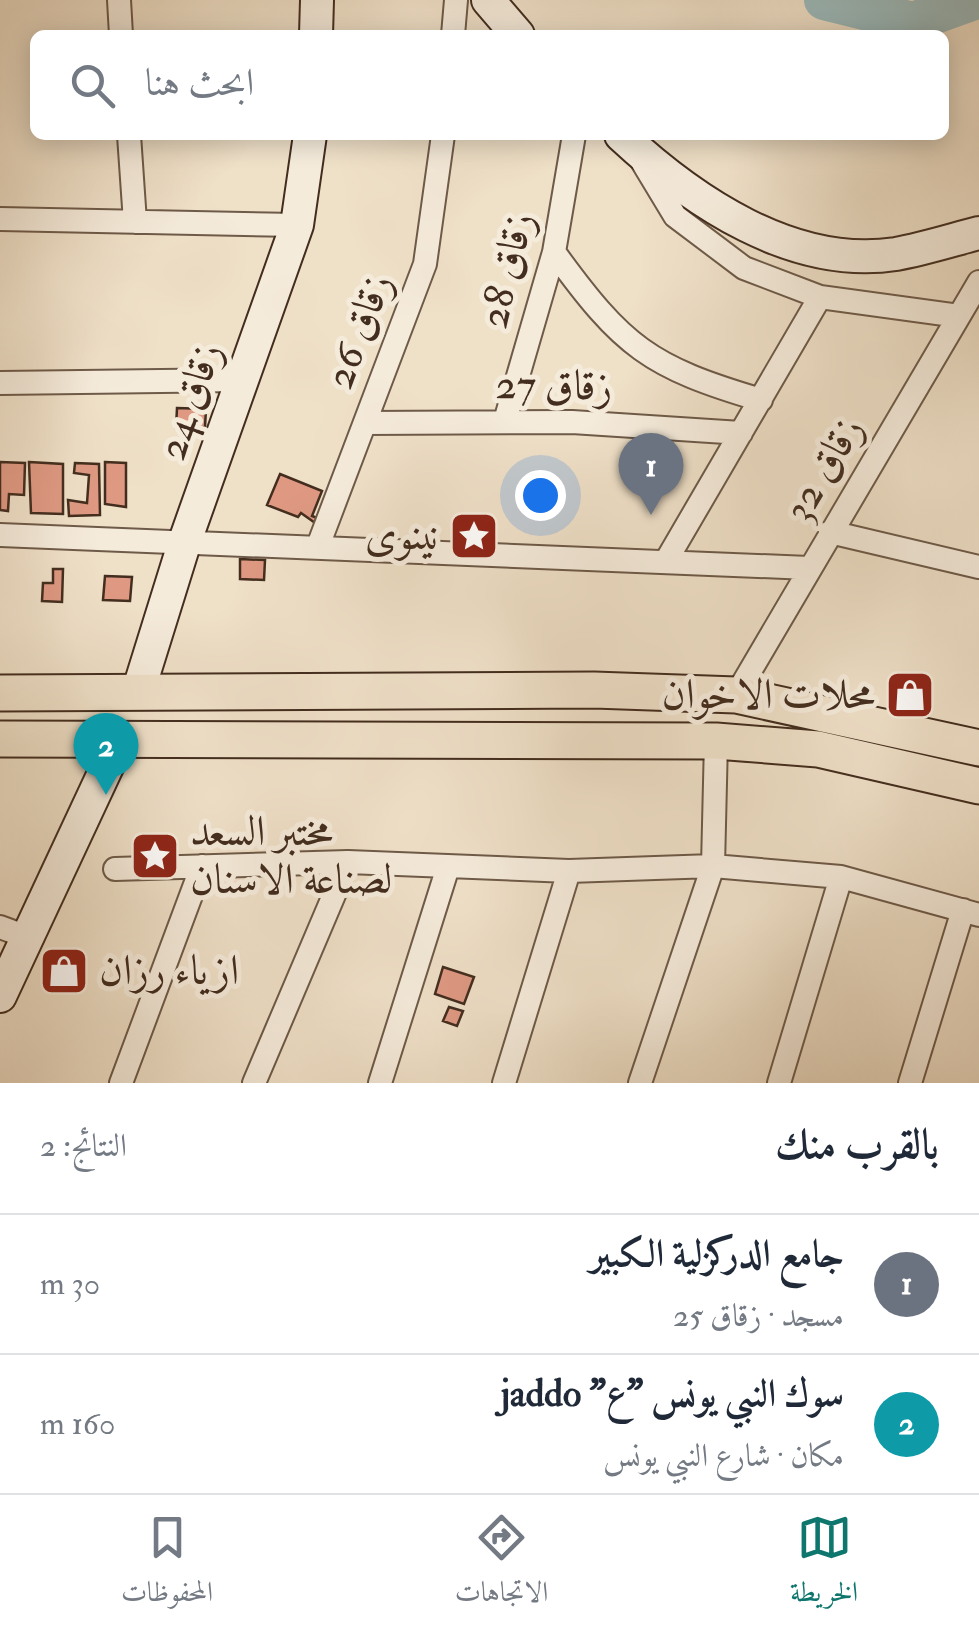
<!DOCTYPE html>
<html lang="ar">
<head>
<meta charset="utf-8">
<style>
  body { margin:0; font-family:"IM FELL Double Pica",Amiri,serif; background:#f6f6f7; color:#1f2937; direction:rtl }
  .you { position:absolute; left:540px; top:495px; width:35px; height:35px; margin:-25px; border:8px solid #fff; border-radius:50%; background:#1a73e8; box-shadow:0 0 0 15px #1a73e833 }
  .badge { display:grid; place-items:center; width:65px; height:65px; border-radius:50%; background:#0f766e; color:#fff; font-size:32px; font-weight:700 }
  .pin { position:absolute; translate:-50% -82px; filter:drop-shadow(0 2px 5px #0008) }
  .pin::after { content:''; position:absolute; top:52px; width:35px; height:30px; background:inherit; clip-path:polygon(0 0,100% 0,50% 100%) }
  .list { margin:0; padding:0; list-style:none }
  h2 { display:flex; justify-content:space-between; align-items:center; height:130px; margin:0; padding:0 40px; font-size:42px }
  h2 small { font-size:32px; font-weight:400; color:#747a83 }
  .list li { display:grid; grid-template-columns:65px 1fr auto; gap:30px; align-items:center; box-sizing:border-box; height:140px; padding:0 40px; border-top:2px solid #e0e1e3 }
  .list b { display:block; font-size:38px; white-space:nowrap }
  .list p { margin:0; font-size:32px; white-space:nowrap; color:#747a83 }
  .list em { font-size:32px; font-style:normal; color:#747a83 }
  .icon { flex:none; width:55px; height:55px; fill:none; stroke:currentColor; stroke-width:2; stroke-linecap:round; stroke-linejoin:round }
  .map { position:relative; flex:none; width:979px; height:1083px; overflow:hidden; direction:ltr }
  .search { position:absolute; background:#fff; box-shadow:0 5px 25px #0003; left:30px; right:30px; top:30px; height:110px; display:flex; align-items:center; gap:25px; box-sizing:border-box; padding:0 35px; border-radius:15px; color:#747a83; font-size:38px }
  .sheet { height:410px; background:#fff }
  nav { display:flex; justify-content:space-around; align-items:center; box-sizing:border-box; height:140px; border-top:2px solid #e0e1e3; background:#fff; font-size:28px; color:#747a83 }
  nav a { display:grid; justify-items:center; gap:5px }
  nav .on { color:#0f766e }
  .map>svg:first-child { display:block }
</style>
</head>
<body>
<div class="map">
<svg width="979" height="1083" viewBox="0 0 979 1083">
  <rect width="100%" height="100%" fill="#efe0c8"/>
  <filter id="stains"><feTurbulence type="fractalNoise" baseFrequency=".002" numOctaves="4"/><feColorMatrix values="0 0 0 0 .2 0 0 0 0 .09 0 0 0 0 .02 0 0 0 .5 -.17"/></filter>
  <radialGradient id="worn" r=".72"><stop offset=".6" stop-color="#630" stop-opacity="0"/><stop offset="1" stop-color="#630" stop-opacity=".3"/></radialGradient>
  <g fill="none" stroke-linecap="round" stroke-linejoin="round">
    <path stroke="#9cbbbd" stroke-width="40" d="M824 0 913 22 974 0"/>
  </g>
  <path fill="#df9983" stroke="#432d1e" stroke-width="2.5" d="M177 408 206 409 205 427 176 428Z
    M0 462 25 463 24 495 9 494 8 511 0 510Z
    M29 462 63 464V514L31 513Z
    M105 462 126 463V507L105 504Z
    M75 463 99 464 100 515 69 516 68 500 87 503 89 475 74 473Z
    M280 474 322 491 312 516 320 519 318 525 301 513 298 517 267 505Z
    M240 559 265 560 264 580 240 579Z
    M53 569H63L62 602 42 601 43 583H53Z
    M105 576 132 577 130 601 103 600Z
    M443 967 474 977 464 1004 435 994Z
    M449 1007 463 1011 457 1026 443 1021Z"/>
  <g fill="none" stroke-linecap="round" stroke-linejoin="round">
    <g stroke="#6e5a48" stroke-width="26">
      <path id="street" d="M119 0 121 35
        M453 35 456 0
        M129 135 135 222
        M643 163 675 216 744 268 820 297 959 316
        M0 219 297 225
        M554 252C623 347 649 367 761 400
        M0 383 242 380
        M505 421 554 252 574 135
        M365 423 572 422 741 433
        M830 532 979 567
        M0 535 809 568
        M318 546 425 264 443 135
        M666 561 820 297
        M736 695 979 282
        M115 869 348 862 569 871 713 866 841 877 979 915
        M0 927 27 937
        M121 1083 202 866
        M254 1083 348 862
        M380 1083 447 870
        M504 1083 569 871
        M640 1083 713 866 716 741
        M779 1083 841 877
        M910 1083 963 910"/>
    </g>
    <g stroke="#432d1e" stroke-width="36">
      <path id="secondary" d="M488 0 518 35
        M316 35 317 0
        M621 135C692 201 793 270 896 254 924 249 952 240 979 233
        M138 692 185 541 297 225 310 135
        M0 996 120 739"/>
    </g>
    <g stroke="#432d1e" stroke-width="39">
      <path id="primary" d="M0 693 594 690 736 695 979 748
        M0 739 716 741 818 749 979 786"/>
    </g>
    <use href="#street" stroke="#f5ebdb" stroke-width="22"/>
    <use href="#secondary" stroke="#f5ebdb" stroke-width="32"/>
    <use href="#primary" stroke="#efe0c8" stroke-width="35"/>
  </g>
  <defs>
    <g id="sight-square" transform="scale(2.5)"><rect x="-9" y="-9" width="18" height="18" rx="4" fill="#8f2418" stroke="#f5ebdb"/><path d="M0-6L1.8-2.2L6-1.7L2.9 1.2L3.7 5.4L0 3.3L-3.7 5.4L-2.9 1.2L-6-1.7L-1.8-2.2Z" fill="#fff"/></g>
    <g id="shop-square" transform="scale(2.5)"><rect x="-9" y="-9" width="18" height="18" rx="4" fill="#8f2418" stroke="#f5ebdb"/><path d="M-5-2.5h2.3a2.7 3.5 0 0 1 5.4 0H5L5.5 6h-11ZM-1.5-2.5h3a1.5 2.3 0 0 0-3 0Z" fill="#fff"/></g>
  </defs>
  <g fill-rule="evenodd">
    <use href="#sight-square" x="474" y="536"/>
    <use href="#shop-square" x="910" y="695"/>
    <use href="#sight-square" x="155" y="856"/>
    <use href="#shop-square" x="64" y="971"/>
  </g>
  <g text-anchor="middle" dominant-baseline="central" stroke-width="10" stroke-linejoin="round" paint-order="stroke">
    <g font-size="42" fill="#432d1e" stroke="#f5ebdb">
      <text transform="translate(507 270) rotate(-76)">زقاق 28</text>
      <text transform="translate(359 331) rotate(-69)">زقاق 26</text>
      <text transform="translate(554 386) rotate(1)">زقاق 27</text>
      <text transform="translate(190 401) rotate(-71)">زقاق 24</text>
      <text transform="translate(824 469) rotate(-59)">زقاق 32</text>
    </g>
    <g font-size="42" fill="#432d1e" stroke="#f5ebdb" text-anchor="end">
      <text x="439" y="536">نينوى</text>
      <text x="875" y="695">محلات الاخوان</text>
      <text x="190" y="832" text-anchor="start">مختبر السعد<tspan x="190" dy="48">لصناعة الاسنان</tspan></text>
      <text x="99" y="971" text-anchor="start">ازياء رزان</text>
    </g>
  </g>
  <rect width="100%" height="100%" filter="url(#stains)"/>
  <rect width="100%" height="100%" fill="url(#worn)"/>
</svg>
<div class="you"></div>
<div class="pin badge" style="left:651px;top:515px;background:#6b7280">1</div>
<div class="pin badge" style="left:106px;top:795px;background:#0f9aa8">2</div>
<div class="search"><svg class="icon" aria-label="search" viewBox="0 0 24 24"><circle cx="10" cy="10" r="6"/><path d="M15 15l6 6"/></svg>ابحث هنا</div>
</div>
<section class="sheet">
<h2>بالقرب منك<small>النتائج: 2</small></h2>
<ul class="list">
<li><span class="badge" style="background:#6b7280">1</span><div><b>جامع الدركزلية الكبير</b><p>مسجد · زقاق 25</p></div><em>30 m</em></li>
<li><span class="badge" style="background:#0f9aa8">2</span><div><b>سوك النبي يونس &quot;ع&quot; jaddo</b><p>مكان · شارع النبي يونس</p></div><em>160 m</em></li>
</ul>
</section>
<nav>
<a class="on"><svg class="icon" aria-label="map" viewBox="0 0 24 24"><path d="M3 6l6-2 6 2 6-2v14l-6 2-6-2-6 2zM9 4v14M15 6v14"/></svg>الخريطة</a>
<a><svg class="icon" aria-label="directions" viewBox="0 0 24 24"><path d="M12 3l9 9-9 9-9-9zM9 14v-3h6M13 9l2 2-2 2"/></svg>الاتجاهات</a>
<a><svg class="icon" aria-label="saved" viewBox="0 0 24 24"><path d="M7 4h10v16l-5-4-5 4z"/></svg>المحفوظات</a>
</nav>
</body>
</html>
